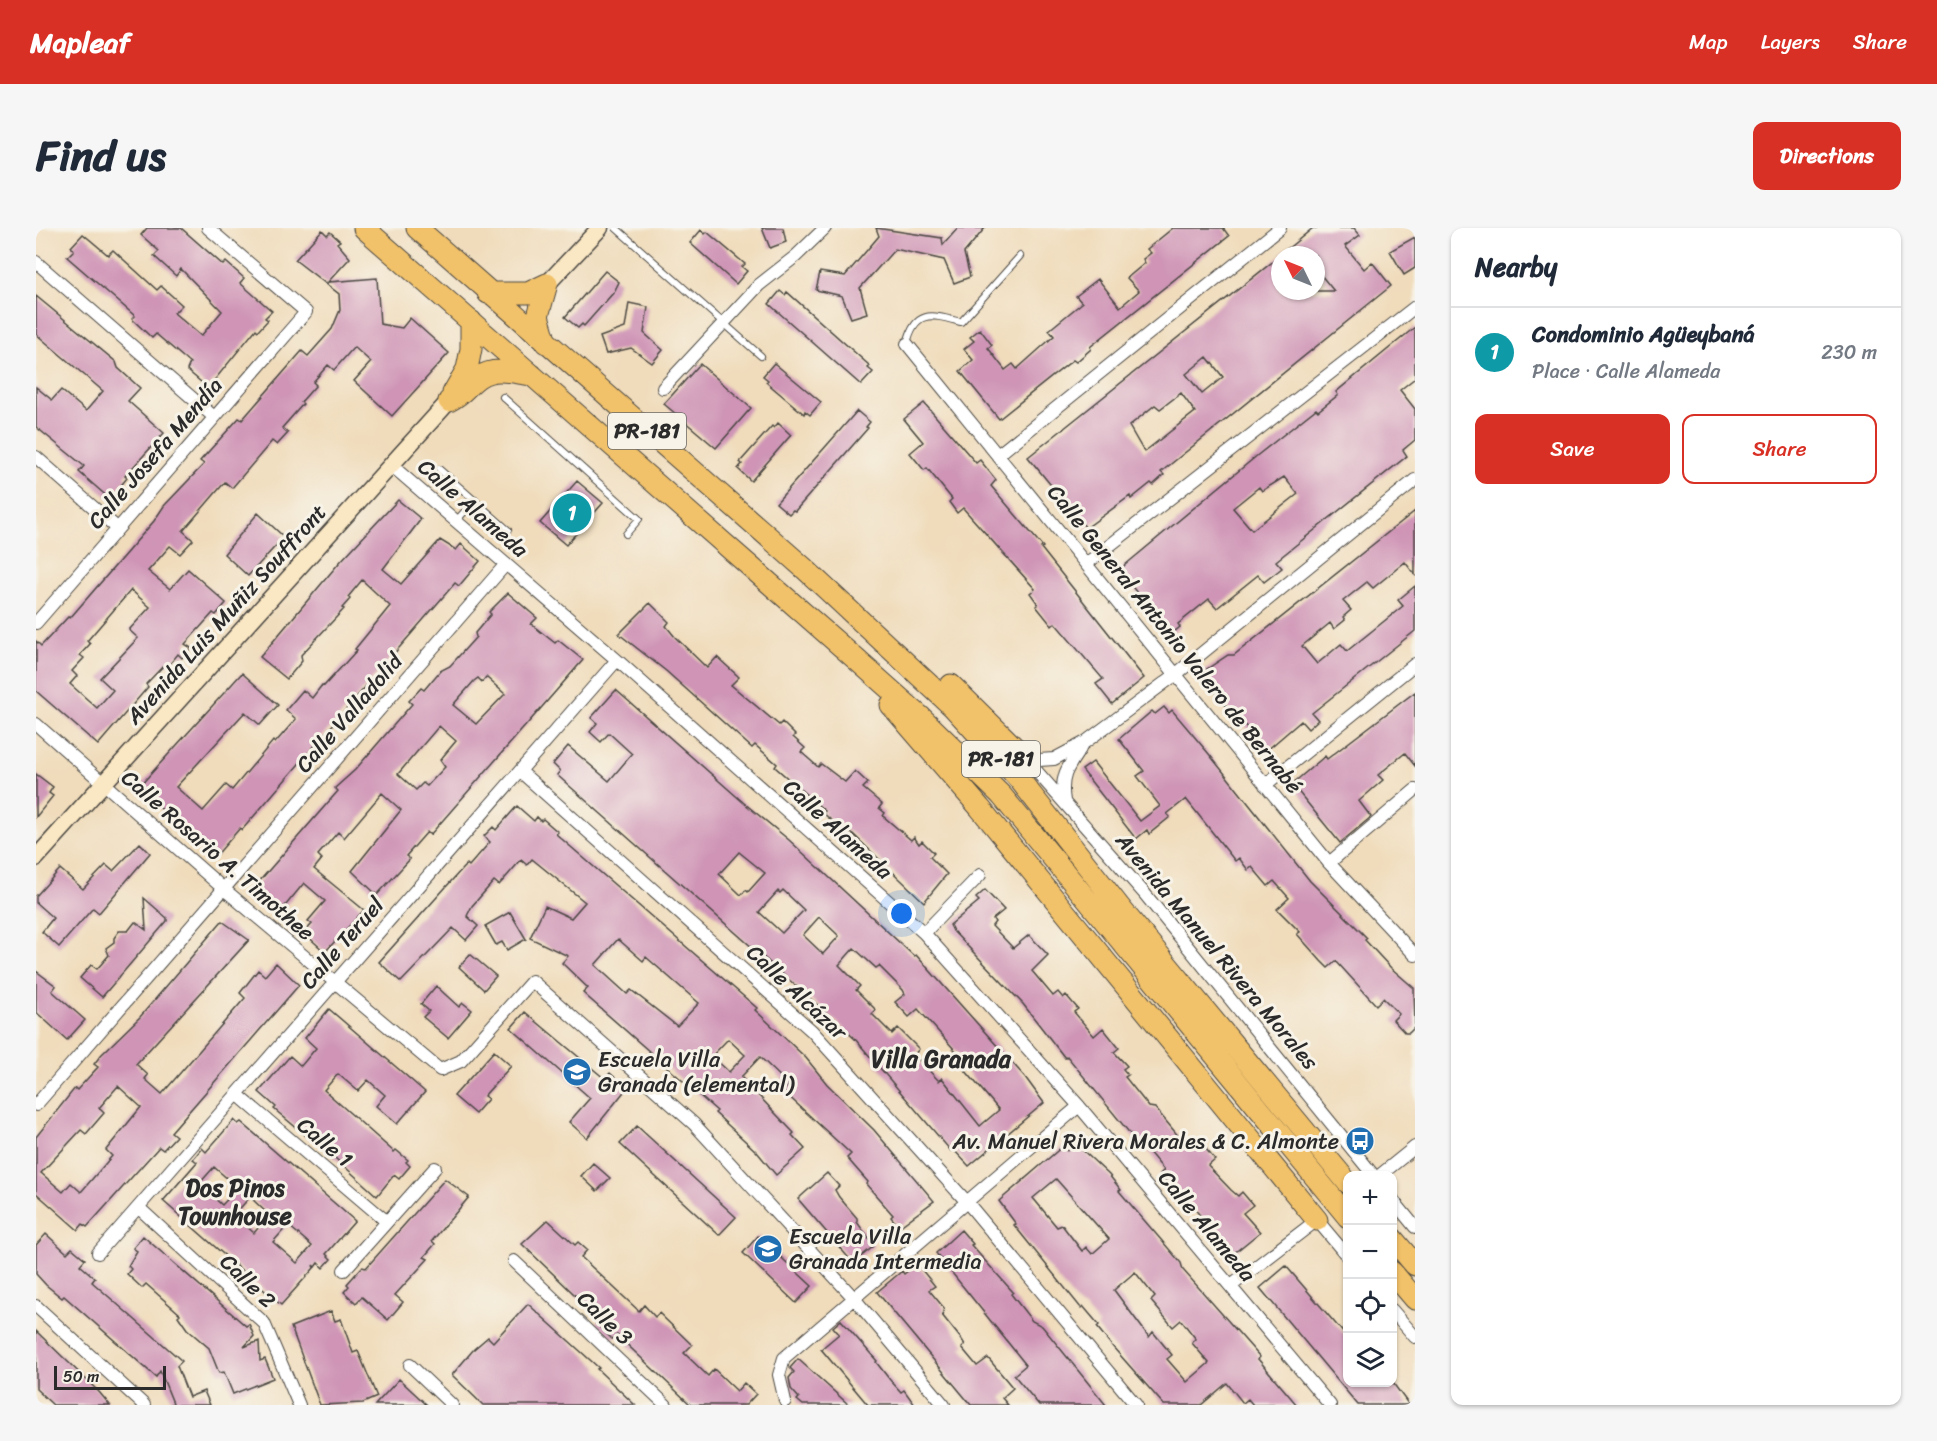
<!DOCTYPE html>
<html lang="en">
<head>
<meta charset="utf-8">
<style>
  body { margin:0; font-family:Sriracha,sans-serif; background:#f6f6f7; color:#1f2937 }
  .controls { position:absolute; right:18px; bottom:18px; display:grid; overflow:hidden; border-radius:12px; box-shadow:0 2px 4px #0004 }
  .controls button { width:54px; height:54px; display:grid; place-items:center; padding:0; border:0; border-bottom:2px solid #e0e1e3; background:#fff; color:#1f2937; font:30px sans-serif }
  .compass { position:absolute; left:1235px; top:18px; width:54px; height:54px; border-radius:50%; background:#fff; box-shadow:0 2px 4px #0004; rotate:313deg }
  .scale { position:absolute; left:18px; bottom:15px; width:112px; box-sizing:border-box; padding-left:6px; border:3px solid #2b2b2b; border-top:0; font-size:16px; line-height:21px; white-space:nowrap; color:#2b2b2b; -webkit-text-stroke:4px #f7f3e8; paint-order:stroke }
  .you { position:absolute; left:866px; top:686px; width:21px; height:21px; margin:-15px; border:4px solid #fff; border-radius:50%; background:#1a73e8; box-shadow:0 0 0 9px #1a73e833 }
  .badge { display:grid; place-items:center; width:39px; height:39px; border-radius:50%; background:#d93025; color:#fff; font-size:20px; font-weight:700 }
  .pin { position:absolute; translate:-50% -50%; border:3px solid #fff; box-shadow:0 2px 6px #0006 }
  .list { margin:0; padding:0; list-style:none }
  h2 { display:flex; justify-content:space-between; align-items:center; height:78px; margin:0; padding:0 24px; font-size:26px }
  h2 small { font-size:20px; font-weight:400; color:#747a83 }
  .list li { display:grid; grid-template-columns:39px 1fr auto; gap:18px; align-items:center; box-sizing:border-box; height:90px; padding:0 24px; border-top:2px solid #e0e1e3 }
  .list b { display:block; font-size:22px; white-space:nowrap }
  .list p { margin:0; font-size:20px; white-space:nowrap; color:#747a83 }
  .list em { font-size:20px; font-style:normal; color:#747a83 }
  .actions { display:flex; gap:12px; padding:18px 24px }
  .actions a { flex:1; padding:14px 0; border:2px solid #d93025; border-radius:12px; text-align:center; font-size:21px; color:#d93025 }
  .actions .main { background:#d93025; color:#fff }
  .icon { flex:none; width:33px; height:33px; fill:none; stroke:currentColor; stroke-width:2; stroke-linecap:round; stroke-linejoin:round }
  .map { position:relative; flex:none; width:1379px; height:1177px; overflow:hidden; border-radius:12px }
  header { display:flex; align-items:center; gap:36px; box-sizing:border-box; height:84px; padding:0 30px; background:#d93025; color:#fff }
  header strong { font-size:28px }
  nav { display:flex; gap:33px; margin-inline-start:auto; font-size:21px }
  .intro { display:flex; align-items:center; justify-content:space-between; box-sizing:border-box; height:144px; padding:0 36px }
  h1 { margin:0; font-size:42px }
  .button { padding:15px 27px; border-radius:12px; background:#d93025; color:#fff; font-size:21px; font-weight:700 }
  main { display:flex; gap:36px; padding:0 36px }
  aside { flex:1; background:#fff; border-radius:12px; box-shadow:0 2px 4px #0004 }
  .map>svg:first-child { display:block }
</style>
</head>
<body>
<header>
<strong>Mapleaf</strong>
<nav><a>Map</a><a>Layers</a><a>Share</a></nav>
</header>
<div class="intro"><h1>Find us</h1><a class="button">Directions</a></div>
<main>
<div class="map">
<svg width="1379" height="1177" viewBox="0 0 1379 1177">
  <rect width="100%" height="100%" fill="#f7f3e8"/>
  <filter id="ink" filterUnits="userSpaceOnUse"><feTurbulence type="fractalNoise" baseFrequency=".0167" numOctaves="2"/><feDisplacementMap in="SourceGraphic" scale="12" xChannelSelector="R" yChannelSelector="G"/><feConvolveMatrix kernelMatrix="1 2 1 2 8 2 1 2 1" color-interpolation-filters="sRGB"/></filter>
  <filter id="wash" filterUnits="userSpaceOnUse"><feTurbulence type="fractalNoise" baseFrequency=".008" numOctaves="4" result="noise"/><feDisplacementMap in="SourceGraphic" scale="24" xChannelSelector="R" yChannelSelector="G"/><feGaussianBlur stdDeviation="1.35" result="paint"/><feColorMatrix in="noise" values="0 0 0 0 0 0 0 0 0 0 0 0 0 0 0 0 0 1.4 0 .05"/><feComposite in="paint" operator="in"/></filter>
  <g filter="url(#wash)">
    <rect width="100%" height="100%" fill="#f0dcbb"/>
    <g id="blocks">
      <path fill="#cf94b6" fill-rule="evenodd" d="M111 0H145L187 37 190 34 208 50 204 55 236 83 229 90 232 92 222 103 220 101 172 160 151 142 154 135 120 106 116 110 96 91 99 88 31 29 38 22 35 19 47 6 72 27 77 22 121 62 125 58 146 77 138 85 165 108 186 83 145 41 140 48 118 28 123 23 105 7Z
        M726 0H747L750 14 734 20Z
        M840 0 906 10 907 17 922 0H949L928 25 934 49 918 55 908 32 859 21 824 60 831 85 815 90 806 68 780 62 784 44 809 48 843 8Z
        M1137 0H1187L1193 8 1054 119 1055 121 1040 134 1037 132 963 191 924 143 937 132 928 121 938 113 934 109 944 101 956 117 952 120 969 142 977 136 981 141 1018 108 1013 102 1046 75 1040 68 1062 51 1084 79 1103 63 1091 50 1109 35 1107 31 1115 25 1111 21Z
        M1277 0H1318L1324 7 1309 18 1328 41 1336 34 1355 58 1125 244 1128 247 1117 257 1115 255 1095 271 1094 268 1050 300 992 229 1244 28V63H1298L1280 41V27H1244ZM1171 129 1187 149 1166 166 1150 146ZM1145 165 1159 184 1108 224 1093 198 1119 177 1124 181Z
        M286 2 291 7 294 4 304 13 301 15 314 30 292 54 341 50 344 96 366 100 374 90 413 125 356 188 318 153 335 134 318 119 298 142 292 137 277 154 280 157 265 174 267 176 246 200 252 205 241 217 236 213 196 260 189 254 147 303 157 312 144 326 134 318 112 343 134 361 152 341 190 375 180 387 177 385 149 416 155 420 146 430 142 426 133 437 130 435 110 456 112 459 62 517 0 463V413L5 418 32 389 34 390 118 293 128 278 168 236 164 233 203 190 206 192 266 123 272 128 296 101 304 82 303 66 259 32ZM95 362 114 379 93 402 102 410 64 450 77 462 61 480 34 456 41 448 36 443 48 430 44 427 54 416 51 413Z
        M665 2 669 6 671 4 709 36 706 39 711 43 700 56 654 15Z
        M1379 9V40L1368 47 1354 23Z
        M569 43 583 54 578 64 548 98 546 96 542 100 529 89Z
        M744 63 749 67 751 64 834 138 832 140 837 144 825 157 733 76Z
        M0 68 80 134 82 140 104 160 92 173 128 205 89 248 91 250 74 271 43 244 48 238 0 199V159L16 172 25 162 50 183 67 163 0 106Z
        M593 75 612 79 608 105 627 122 616 135 595 120 570 126 564 109 589 100Z
        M1379 99V150L1364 162 1379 181V212L1367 222 1371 228 1240 333 1246 340 1228 354 1222 347 1181 380 1173 371 1142 396 1144 399 1134 407 1083 342 1223 226 1280 181 1282 183 1302 167 1300 164ZM1248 249 1262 266 1216 302 1197 280 1223 259 1226 263Z
        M738 135 785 174 774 187 769 183 768 186 730 154 732 152 727 148Z
        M664 136 715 180 680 220 628 176Z
        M888 175 940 235 944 232 960 252 955 258 1007 319 1005 320 1108 450 1076 476 1060 456 1067 451 1019 395 1016 398 1000 378 1002 376 994 365 999 361 927 280 921 285 913 274 916 271 891 240 888 242 874 225 887 214 868 191Z
        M821 183 834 194 830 199 832 200 759 283 757 282 753 286 740 275Z
        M742 195 755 207 715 253 702 241 706 236 704 234 736 198 738 200Z
        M541 253 567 275 530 317 504 295Z
        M362 272 385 291 347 341 365 356 404 312 420 322 425 316 444 333 423 358 419 355 206 602 204 600 179 629 102 560 206 445 242 477 224 497 209 484 140 559 167 583 190 557 196 562 237 513 239 515 260 491 250 482 267 462 276 470 286 457 288 458 321 422 319 421 354 378 326 352 312 369 314 371 306 380 308 381 265 427 266 433 251 451 224 429 303 335Z
        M1379 283V347L1369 334 1337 360 1331 354 1307 373 1315 382 1307 389 1309 392 1298 401 1294 395 1266 418 1281 436 1305 416 1311 423 1367 378 1362 372 1379 358V403L1276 485 1282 492 1272 501 1265 493 1230 523 1208 496 1206 498 1166 447 1168 443 1192 427H1198Z
        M222 285 248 309 212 348 188 326Z
        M472 365 501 390 495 396 519 415 522 412 547 432 394 607 391 604 370 628 374 631 341 667 316 643 365 582 346 565 308 610 302 604 282 627 286 631 278 641 328 682 289 724 268 705 276 696 272 693 289 673 268 655 245 683 239 678 235 682 214 664 302 563 299 560 319 542 376 476 373 473 385 460 388 462 404 443 414 438 440 409 439 405 455 386 453 384ZM450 449 469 466 440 496 417 477 438 453 442 450 446 454ZM403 498 420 513 404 532 409 539 391 558 387 555 380 562 362 546Z
        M614 375 633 394 630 398 639 409 671 440 681 429 703 449 695 457 743 497 746 494 759 507 757 509 769 520 765 524 782 539 785 536 809 554 819 543 832 555 827 560 846 576 843 580 849 585 847 588 875 612 878 609 883 616 886 613 898 625 894 629 911 646 888 674 817 606 802 598 787 585 789 583 739 539 741 536 719 517 716 520 630 443 583 406Z
        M580 462 708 575 753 612 878 728 880 727 989 849 1008 875 933 938 917 921 915 923 819 811 794 788 521 547 524 543 517 536 532 518 573 553 596 526 573 505 565 514 554 504 561 495 555 490ZM703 624 729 645 712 664 710 662 705 667 683 646ZM747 662 768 682 746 705 723 684 742 663 744 665ZM783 689 803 708 787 726 767 707ZM818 720 840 740 843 738 867 762 869 766 859 774 873 789 882 781 927 831 923 835 963 882 944 898 906 850 903 853 878 827 883 821 862 800 856 806 836 786 840 782 820 762 824 758 803 737Z
        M1379 464V538L1369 525 1342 547 1347 552 1323 573 1335 589 1304 615 1256 556 1289 528 1291 531Z
        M1128 479 1133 485 1136 482 1173 526 1274 653 1331 710 1329 712 1355 740 1378 760 1379 799 1373 805H1369L1357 792 1363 786 1347 770 1340 777 1300 733 1292 740 1285 733 1261 706 1264 704 1241 681 1253 670 1238 653 1232 658 1216 639 1212 642 1203 630 1199 633 1150 571 1131 586 1134 589 1113 606 1111 602 1100 611 1046 542 1057 534 1104 593 1124 578 1101 548 1108 543 1083 511 1116 483 1119 486Z
        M0 546 17 559 13 565 17 568 0 589Z
        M481 578 498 593 501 589 505 593 507 591 522 604 520 606 721 780 719 782 770 830 791 856 838 902 898 973 863 999 855 989 857 987 830 956 832 954 811 930 815 926 747 863 753 857 724 829 705 849 758 905 756 907 769 921 740 947 721 924 679 885 681 883 547 765 552 760 526 735 532 728 494 710 509 678 535 690 549 674 496 631 491 637 485 632 463 657 458 653 436 678 431 688 442 698 430 712 417 700 365 754 343 734 426 641 431 636 433 638 454 614 448 608 457 599 460 602ZM582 711 607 733 610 729 663 775 641 798 595 762 591 766 559 737ZM692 811 709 827 693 844 676 828Z
        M104 615 114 625 63 685 57 680 23 719 6 704 17 690 0 675V668L24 641 47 661 70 637 77 643Z
        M949 662 968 682 957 691 959 694 956 698 977 720 993 707 1012 727 996 743 1017 768 1022 764 1027 770 1030 767 1042 781 1038 784 1058 808 1067 800 1083 820 1078 824 1091 838 1087 841 1092 847 1089 849 1113 879 1119 880 1149 916 1153 913 1160 919 1165 915 1179 932 1172 938 1195 962 1202 968 1206 964 1217 977 1207 985 1224 1004 1197 1026 1151 972 1138 959 1136 961 1124 946 1128 942 1107 917 1100 913 1031 828 1029 830 987 776 917 703 914 697 943 673 940 670Z
        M108 670 131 690V693L66 769 44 750 55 737 61 741 73 727 70 720 78 714V710L83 703H92L99 694 110 702Z
        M474 684 490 711 471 722 466 714 460 717 449 698Z
        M186 693 213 712 100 836 112 847 109 851 126 866 209 770 204 765 222 742 229 748 240 735 263 757 135 904 140 908 127 922 123 919 51 999 47 996 42 1002 0 965V909L39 860 41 862 62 839 58 836 65 827 104 789ZM82 858 105 879 70 922 76 928 45 964 35 955 27 964 5 945 45 902 50 906 68 885 63 880Z
        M434 726 460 748 448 762 423 739Z
        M0 743 20 758 16 763 49 792 31 812 0 784Z
        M400 758 423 779 427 775 436 782 412 810 387 789 393 783 385 776Z
        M293 781 389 864 361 896 340 878 349 867 332 852 322 863 302 846 288 862 358 924 360 922 372 932 370 934 374 938 363 951 358 947 341 968 277 910 275 912 238 881 240 879 223 864 254 828 265 838 280 820 269 810Z
        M489 784 569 851 574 845 591 860 551 910 533 894 554 870 475 800Z
        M458 823 475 838 448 868 452 871 439 886 418 868Z
        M198 892 202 896 205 894 319 993 290 1026 295 1031 287 1040 282 1035 279 1039 277 1037 278 1040 245 1077 127 973 161 934 157 931 166 920 170 924ZM178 939 202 960 186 977 163 956ZM214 969 233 987 218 1005 198 987ZM252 997 276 1018 261 1035 237 1014Z
        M601 898 700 989 683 1007 584 916Z
        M1039 915 1073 947 1085 962 1083 963 1145 1035 1147 1042 1224 1129 1222 1131 1261 1177H1217L1212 1171 1207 1175 1191 1155 1165 1177H1128L1076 1118 1061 1099 1063 1097 1047 1078 1045 1080 978 997 980 996 963 973 1027 918 1031 923ZM1020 951 1073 1011 1056 1026 1050 1019 1046 1023 1026 997 1021 999 997 970ZM1099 1044 1119 1069 1115 1073 1137 1099 1145 1092 1160 1111 1156 1115 1173 1135 1151 1154 1131 1131 1136 1127 1117 1104 1113 1109 1078 1062Z
        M557 935 574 950 561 963 545 948Z
        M791 945 803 958 799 962 803 969 821 990V994L838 1018 817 1035 762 971Z
        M409 951 433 969 396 1013 399 1016 388 1029 392 1031 359 1067 367 1074 352 1092 326 1069 320 1075 308 1064 313 1058 311 1056 326 1039 330 1040Z
        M512 992 539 1017 542 1014 551 1022 545 1029 603 1083 608 1077 619 1089 623 1085 656 1117 648 1125 672 1148 678 1141 701 1163 708 1155 720 1166 710 1177H655L581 1107 576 1111 560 1095 564 1091 486 1016Z
        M925 1002 937 1016 935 1017 977 1064 975 1066 996 1093 1006 1098 1070 1177H1003L978 1147 990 1137 900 1025Z
        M10 1006 31 1025 36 1020 49 1031 44 1037 59 1050 56 1054 146 1133 141 1138 153 1169 168 1163 174 1177H134L137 1175 124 1143 120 1149 28 1068 26 1070 10 1057 0 1046V1017Z
        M107 1008 210 1098 213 1096 218 1108 208 1119 223 1113 224 1133 229 1131 237 1150 197 1166 188 1144 183 1145 173 1120 151 1101 142 1088 144 1086 110 1056 106 1060 91 1046 95 1041 92 1038 101 1023 97 1020Z
        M722 1008 776 1058 760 1075 707 1025Z
        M881 1036 899 1058 893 1062 908 1080 906 1087 926 1112 929 1117 926 1120 941 1138 952 1130 977 1160 966 1170 972 1177H935L841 1064 866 1043 868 1046Z
        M1250 1038 1311 1109V1155H1357L1373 1177H1322L1224 1060Z
        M492 1076 563 1140 561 1141 599 1177H447L416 1147 438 1121 452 1109 457 1114Z
        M295 1083 299 1093 305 1091 317 1125 322 1123 341 1169 327 1175 284 1177 255 1099Z
        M805 1092 841 1133 840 1134 854 1152 865 1164 868 1162 879 1177H832L785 1121 803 1106 797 1099Z
        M0 1103 63 1164 74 1177H17L0 1161Z
        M762 1131 813 1177H767L761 1172 763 1170 755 1161 753 1150 758 1144 754 1140Z
        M363 1151 391 1177H339Z"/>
    </g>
  </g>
  <g filter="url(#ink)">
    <use href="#blocks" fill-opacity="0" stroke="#494641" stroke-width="1.5"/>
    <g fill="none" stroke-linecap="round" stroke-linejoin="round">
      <g stroke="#494641" stroke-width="8">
        <path id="lane" d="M580 0 725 128
          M871 116C879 80 897 87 925 94L984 28
          M467 169 603 291 590 306
          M403 241 472 302
          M420 293 439 272"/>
      </g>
      <g stroke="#494641" stroke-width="14">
        <path id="street" d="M0 34 178 189
          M871 116 1293 635 1379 727
          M627 160 723 57 760 28 789 0
          M963 226 1244 0
          M0 229 81 300
          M355 237 581 432 888 705 1043 878 1294 1177
          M1050 336 1379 79
          M0 395 270 84 172 0
          M0 496 189 662 404 842 425 833 496 753 658 896 817 1069 908 1177
          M988 529 1108 665 1338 948
          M988 529 1003 532 1018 531 1048 515 1139 447 1379 252
          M485 544 776 803 930 973 1100 1177
          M1229 557 1379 436
          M1028 573C1024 549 1031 540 1044 521
          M1293 635 1379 562
          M888 705 944 647
          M202 867 350 993
          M0 877 470 336
          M1343 948 1379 919
          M1356 971 1379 999
          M103 980 228 1095 263 1177
          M62 1025 581 432
          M478 1033 630 1177
          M308 1042 399 940
          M1195 1058 1281 992 1312 1029
          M0 1078 108 1177
          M1356 1082 1379 1109
          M374 1137 416 1177
          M749 1173 743 1147 748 1130 1043 878"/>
      </g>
      <g stroke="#494641" stroke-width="19">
        <path id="secondary" d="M511 56 564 0
          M0 630 413 173"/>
      </g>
      <g stroke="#494641" stroke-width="23">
        <path id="highway" d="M328 0 813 425 884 488 965 567 1312 989
          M381 0 769 341 916 478 983 551 1086 682 1312 955
          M452 65H492L511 56
          M510 115 502 88 511 56
          M417 165 431 141 435 121V93
          M413 173C429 165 431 157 443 149 459 138 479 145 496 147
          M915 457 988 529
          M855 477 944 580 1281 992
          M1356 1010 1379 1037
          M1356 1044 1379 1071"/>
      </g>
      <use href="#lane" stroke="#fff" stroke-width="6"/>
      <use href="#street" stroke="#fff" stroke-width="12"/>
      <use href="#secondary" stroke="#fae7c3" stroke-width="16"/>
      <use href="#highway" stroke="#f2c26a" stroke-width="21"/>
    </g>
  </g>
  <defs>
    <g id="school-disc" transform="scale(1.5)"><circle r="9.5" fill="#1f6fb2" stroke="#f7f3e8"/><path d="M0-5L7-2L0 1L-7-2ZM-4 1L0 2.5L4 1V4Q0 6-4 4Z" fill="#fff"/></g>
    <g id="bus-disc" transform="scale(1.5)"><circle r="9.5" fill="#1f6fb2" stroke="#f7f3e8"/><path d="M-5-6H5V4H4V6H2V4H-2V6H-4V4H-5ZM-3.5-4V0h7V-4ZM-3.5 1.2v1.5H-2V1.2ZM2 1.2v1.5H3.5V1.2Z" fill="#fff"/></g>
  </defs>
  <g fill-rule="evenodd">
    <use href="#school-disc" x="541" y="844"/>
    <use href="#bus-disc" x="1324" y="913"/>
    <use href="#school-disc" x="732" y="1021"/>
  </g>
  <g text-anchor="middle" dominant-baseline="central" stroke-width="6" stroke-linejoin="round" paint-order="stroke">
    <g fill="#f7f3e8" stroke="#686764" stroke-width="1.5">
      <rect x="572" y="185" width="78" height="36" rx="4.5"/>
      <rect x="926" y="513" width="78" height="36" rx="4.5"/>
    </g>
    <g font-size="21" font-weight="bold" fill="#2b2b2b">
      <text x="611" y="203">PR-181</text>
      <text x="965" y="531">PR-181</text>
    </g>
    <g font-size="22" fill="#2b2b2b" stroke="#f7f3e8">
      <text transform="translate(119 225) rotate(-49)">Calle Josefa Mendía</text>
      <text transform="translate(437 280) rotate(41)">Calle Alameda</text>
      <text transform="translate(190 386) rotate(-48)">Avenida Luis Muñiz Souffront</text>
      <text transform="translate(1139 411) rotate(51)">Calle General Antonio Valero de Bernabé</text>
      <text transform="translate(313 485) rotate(-49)">Calle Valladolid</text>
      <text transform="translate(802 601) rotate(42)">Calle Alameda</text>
      <text transform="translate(182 627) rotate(41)">Calle Rosario A. Timothee</text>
      <text transform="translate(306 715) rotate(-49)">Calle Teruel</text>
      <text transform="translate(1181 723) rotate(50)">Avenida Manuel Rivera Morales</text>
      <text transform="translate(761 764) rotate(43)">Calle Alcázar</text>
      <text transform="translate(289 914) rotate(40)">Calle 1</text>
      <text transform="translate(1171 998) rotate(50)">Calle Alameda</text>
      <text transform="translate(212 1053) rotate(44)">Calle 2</text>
      <text transform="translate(569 1090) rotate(44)">Calle 3</text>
    </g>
    <g font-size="22" fill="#2b2b2b" stroke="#f7f3e8" text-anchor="start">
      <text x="562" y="831">Escuela Villa<tspan x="562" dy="25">Granada (elemental)</tspan></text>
      <text x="1303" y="913" text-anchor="end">Av. Manuel Rivera Morales &amp; C. Almonte</text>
      <text x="753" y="1008">Escuela Villa<tspan x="753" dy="25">Granada Intermedia</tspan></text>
    </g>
    <g font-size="24" font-weight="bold" fill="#2b2b2b" stroke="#f7f3e8">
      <text x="905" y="831">Villa Granada</text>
      <text x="199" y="960">Dos Pinos<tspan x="199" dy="28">Townhouse</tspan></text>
    </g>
  </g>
</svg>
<div class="controls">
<button>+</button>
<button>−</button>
<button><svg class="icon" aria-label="locate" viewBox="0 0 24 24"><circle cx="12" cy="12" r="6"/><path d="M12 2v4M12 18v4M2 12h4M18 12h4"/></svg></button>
<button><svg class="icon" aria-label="layers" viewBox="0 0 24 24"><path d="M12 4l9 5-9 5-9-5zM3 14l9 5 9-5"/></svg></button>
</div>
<svg class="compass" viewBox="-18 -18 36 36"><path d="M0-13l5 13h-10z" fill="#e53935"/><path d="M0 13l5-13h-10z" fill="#747a83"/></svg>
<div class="scale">50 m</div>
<div class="you"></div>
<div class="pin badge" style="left:536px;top:285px;background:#0f9aa8">1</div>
</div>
<aside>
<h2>Nearby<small></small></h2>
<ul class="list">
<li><span class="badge" style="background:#0f9aa8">1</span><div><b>Condominio Agüeybaná</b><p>Place · Calle Alameda</p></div><em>230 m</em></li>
</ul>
<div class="actions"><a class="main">Save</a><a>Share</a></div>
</aside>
</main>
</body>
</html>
